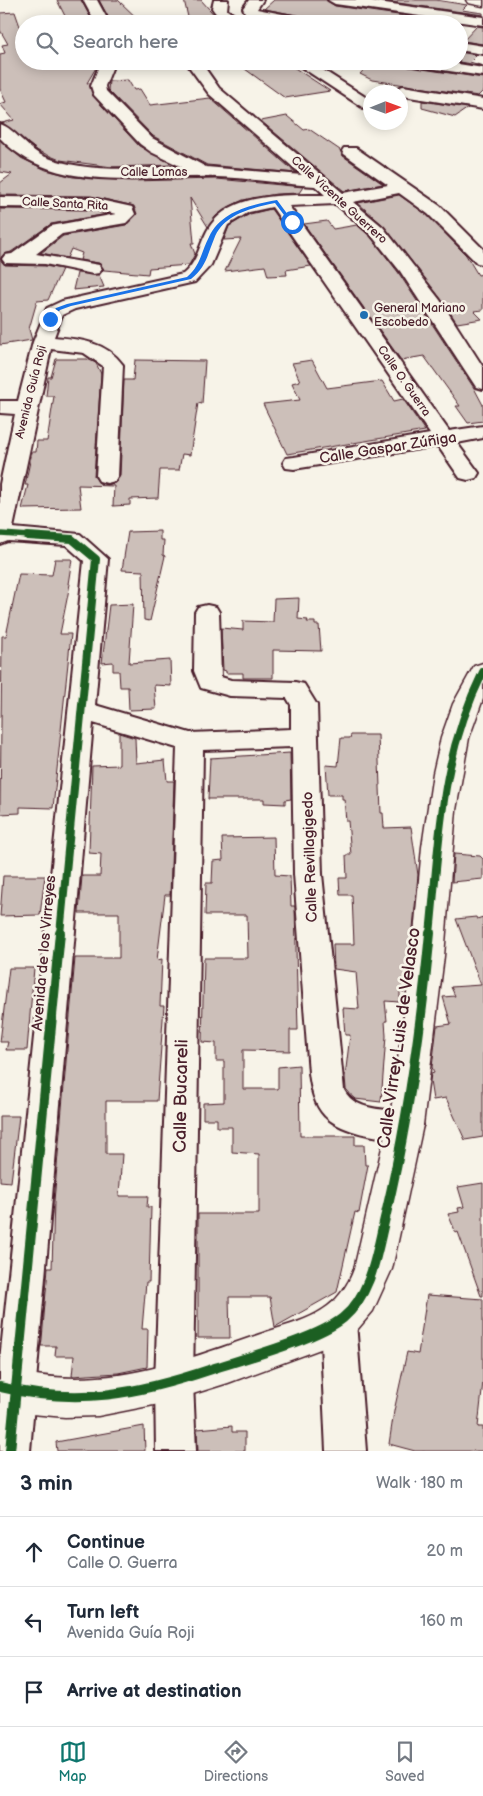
<!DOCTYPE html>
<html lang="en">
<head>
<meta charset="utf-8">
<style>
  body { margin:0; font-family:"Balsamiq Sans",sans-serif; background:#f2f2f3; color:#1f2937 }
  .compass { position:absolute; left:363px; top:85px; width:45px; height:45px; border-radius:50%; background:#fff; box-shadow:0 2px 12px #0003; rotate:89deg }
  .stop { position:absolute; width:15px; height:15px; margin:-11px; border:4px solid #1a73e8; border-radius:50%; background:#fff }
  .stop.end { background:#1a73e8; border-color:#fff; box-shadow:0 1px 5px #0008 }
  .list { margin:0; padding:0; list-style:none }
  h2 { display:flex; justify-content:space-between; align-items:center; height:65px; margin:0; padding:0 20px; font-size:21px }
  h2 small { font-size:16px; font-weight:400; color:#747a83 }
  .list li { display:grid; grid-template-columns:32px 1fr auto; gap:15px; align-items:center; box-sizing:border-box; height:70px; padding:0 20px; border-top:1px solid #e0e1e3 }
  .list b { display:block; font-size:19px; white-space:nowrap }
  .list p { margin:0; font-size:16px; white-space:nowrap; color:#747a83 }
  .list em { font-size:16px; font-style:normal; color:#747a83 }
  .icon { flex:none; width:28px; height:28px; fill:none; stroke:currentColor; stroke-width:2; stroke-linecap:round; stroke-linejoin:round }
  .map { position:relative; flex:none; width:483px; height:1451px; overflow:hidden }
  .search { position:absolute; background:#fff; box-shadow:0 2px 12px #0003; left:15px; right:15px; top:15px; height:55px; display:flex; align-items:center; gap:12px; box-sizing:border-box; padding:0 18px; border-radius:28px; color:#747a83; font-size:19px }
  .sheet { height:275px; background:#fff }
  nav { display:flex; justify-content:space-around; align-items:center; box-sizing:border-box; height:70px; border-top:1px solid #e0e1e3; background:#fff; font-size:14px; color:#747a83 }
  nav a { display:grid; justify-items:center; gap:2px }
  nav .on { color:#0f766e }
  .map>svg:first-child { display:block }
</style>
</head>
<body>
<div class="map">
<svg width="483" height="1451" viewBox="0 0 483 1451">
  <rect width="100%" height="100%" fill="#f7f3e8"/>
  <filter id="ink" filterUnits="userSpaceOnUse"><feTurbulence type="fractalNoise" baseFrequency=".02" numOctaves="2"/><feDisplacementMap in="SourceGraphic" scale="10" xChannelSelector="R" yChannelSelector="G"/><feConvolveMatrix kernelMatrix="1 2 1 2 8 2 1 2 1" color-interpolation-filters="sRGB"/></filter>
  <g filter="url(#ink)">
    <path fill="#ccbfb9" stroke="#4a1f2b" d="M57 0H81L93 22 75 24 70 19 67 20Z
      M99 0H118L143 24H112Z
      M184 0H201L218 19 194 20 192 17H188Z
      M274 0H326L335 6 461 24H322L313 18 264 9Z
      M377 0H436L467 5 462 10 483 13V15Z
      M15 12 24 38V61H36L37 67 97 66 87 83H90L93 96 139 146 174 165 112 167 60 160 38 151 2 123 14 120 0 104 6 102 0 89V54L5 53 2 45 8 44 0 30V13Z
      M477 26 483 27V44L463 41Z
      M459 52 477 55 470 62 483 66 453 61H459Z
      M262 61H284L330 91 285 98 245 69 251 68 250 65 264 64Z
      M372 61 403 64 409 67 483 78V91L478 96 372 80 360 74Z
      M128 80 134 90 140 89 150 105 210 98 296 173 207 165 153 136 108 90 109 81Z
      M422 101 468 108 455 117 422 108Z
      M287 116 304 130 309 129 340 150 343 156 383 184 344 191 261 121Z
      M0 140 21 158 46 170 73 177 131 181 217 179 303 187 299 193 276 194 243 200 228 207 216 216 208 227 190 198 194 243H191L195 254 189 265 149 268 148 274 104 270 99 263 80 260 82 253 71 249 67 258 41 253 63 236 126 225 137 214 134 206 91 196 0 195V183L12 174 0 172Z
      M399 195 427 215 466 255 478 275 483 274V310L474 311 482 319 457 323 441 299 384 226 358 203Z
      M0 209 91 210 107 214 51 224 11 252 4 254 0 259 5 265 45 266 62 269 48 300 37 301 29 329 32 340 0 345Z
      M271 209 311 266 286 270 287 275 268 276 265 266 225 271 241 239 224 240 229 226 250 214Z
      M327 221 333 229 357 225 370 236 398 272 474 388 483 405V421L468 423 456 406H460L424 356 401 360 304 224Z
      M77 273 99 275 104 287 73 290Z
      M56 359H87L96 363 101 374 94 476 99 483 107 485 115 483 120 476 124 380H133L135 360 205 361 202 404 198 403 190 455 182 454 179 470H160L158 498 130 499V505L113 506 114 486 78 485 81 508 22 509 28 485H25L32 452H36L37 441H47L54 396H46L48 377H51Z
      M312 360 327 388 382 381 394 401 403 399 425 431 287 454 263 404 300 400 292 383 300 381 292 363Z
      M160 531V540H164L163 555 165 556 150 621 144 620 143 571 122 570 128 532Z
      M55 559H72L68 584H70L60 634H71L53 808 20 807V813L0 814 2 636H6L19 574 52 575Z
      M299 598 298 619 308 620 307 622H315V625H319L321 651 273 650V678H243V673H226V671L223 670 221 628 243 630V621L273 622 274 599Z
      M133 604 129 663 170 660 171 686 154 685 156 709 129 710 128 687H120L119 671H113V662L102 663 109 605Z
      M119 733 135 738 136 763 165 760 167 781H174L170 895H165L157 960 162 959 160 1006H164L157 1101H106V1154H122L119 1196H148L147 1207H151L149 1282H146L142 1329H148L147 1367 118 1373 72 1376 74 1356H55L56 1346H41L42 1339 48 1268H52L54 1201 75 958H119V913H79L82 876H100L101 854 89 853 92 766 119 765Z
      M351 735H378L381 813H383L384 828 411 827 418 875 410 960 404 992 400 991V1002L385 1001 387 1021H385L386 1036 381 1102 355 1099 346 1089 345 1077 350 1035H345L343 1008 359 1009 356 972 334 969 333 944H354L352 895H340L339 878H347L346 855H351L348 821H346L344 799H342V795H328L326 765 338 766 341 738H350Z
      M290 753 291 799 285 800V804L264 803V799H208L210 758Z
      M274 837 275 875 290 876 291 906H295L298 1030H290V1051L243 1050V1089H278V1067L299 1065 300 1136H355V1145H364L365 1165H368L359 1213 355 1212 337 1292 275 1327 270 1297H229L230 1338H198V1214H259V1154L232 1152V1127H217V1119H203V1103L224 1102V1061H216V1043L202 1042 204 958H248L247 915H205L206 883H212L213 861 223 860 222 838Z
      M454 854 480 856 483 859V879L452 882Z
      M3 876H45L40 915 0 916Z
      M476 917 477 919 483 917V1137L465 1140 446 1098 433 1100 430 1081 431 1074 434 1073 432 1067 437 1026 451 1024 443 997 455 996 451 987 481 985 456 919Z
      M9 968H34L27 1050H6L8 1042H0Z
      M0 1116H19L11 1182 0 1181Z
      M483 1183V1296H481L458 1232 456 1233 448 1214 459 1212 458 1208 464 1207 458 1187Z
      M427 1295 483 1299V1382L478 1427H483V1451H415L389 1444 394 1411 407 1352 418 1354Z
      M144 1426 145 1451H57L56 1442Z
      M232 1426V1432H245V1451H198L197 1429Z"/>
    <g fill="none" stroke-linecap="round" stroke-linejoin="round">
      <g stroke="#4a1f2b" stroke-width="4">
        <path id="street" d="M83 0H97L110 24H96Z
          M214 0H228L227 10 247 24C231 24 221 22 212 8Z
          M249 0H263L257 9 313 20 320 24H290L246 15 243 8Z
          M328 0H364L483 17V25L335 4Z
          M459 42 483 46V54L459 50Z
          M101 61H115L105 86 106 91 152 138 206 167 302 175 209 94 185 61H200L219 88 343 193 388 185 344 154 342 151 344 148H356L440 206 483 249V264L477 263 428 214 399 193 353 202 383 227 440 300 483 367V389L476 387 400 271 371 235 336 204 289 206 449 431 483 426V438L457 443 479 473 476 478 468 480 460 478 438 446 294 469 286 468 283 463 286 458 294 457 430 434 272 207 249 212 228 225 211 265 195 282 75 309 62 315 54 337C80 339 107 342 123 365L118 476 115 481 107 483 99 481 96 476 103 366 84 353 51 349 13 528 80 534 108 559 95 705 190 733 291 729V705L287 698 230 696 201 688 194 671 195 612 198 607 207 605 216 607 219 612 221 677 231 680 295 682 304 684 317 705 322 874 344 1090C357 1115 395 1107 418 1115L423 1125 418 1135C395 1143 342 1134 325 1116 314 1105 311 1088 309 1073L294 874 292 747 203 750 193 1383 196 1451H156L155 1383 177 748 93 723 30 1451H0V1360L84 561 66 545 8 541 0 544V484L15 414 0 413V401H18L33 342 47 308 62 301 183 274C197 263 199 246 207 231 229 191 286 195 325 195L315 186C282 184 250 178 217 177 146 175 54 195 0 138V124C14 128 27 149 43 156 86 174 137 168 182 167L151 152 140 144 94 95 91 86Z
          M292 61H309L370 100V110L365 109Z
          M402 61H440L483 68V76L409 65Z
          M403 86 483 99V109L403 96 397 92 398 88Z
          M0 197 91 198 132 207 135 214 126 223 62 234 36 254 99 265 102 269 99 273 93 274 45 264 5 263 2 259 5 255 12 254 51 226 116 214 91 208 0 207Z
          M338 1305 351 1310 356 1322 366 1451H326L320 1322 325 1310Z"/>
      </g>
      <g stroke="#4a1f2b" stroke-width="3">
        <path id="secondary" d="M483 663V699L469 738 456 810 444 956 423 1125 392 1269 373 1311 357 1330 334 1344 228 1383 164 1403 98 1416 65 1417 32 1414 0 1406V1368C33 1376 64 1380 98 1377 155 1373 211 1351 266 1332 287 1325 310 1320 328 1306 340 1297 349 1283 354 1269L392 1104 412 956 422 847 433 773 441 738 453 704 474 666Z"/>
      </g>
      <g stroke="#4a1f2b" stroke-width="3">
        <path id="primary" d="M466 0H483V6L468 3Z"/>
      </g>
      <use href="#street" fill="#f7f3e8" fill-rule="evenodd"/>
      <use href="#secondary" fill="#f7f3e8" fill-rule="evenodd"/>
      <use href="#primary" fill="#f7f3e8" fill-rule="evenodd"/>
      <g stroke="#f7f3e8" stroke-width="8">
        <path id="cycleway-far2" d="M1 534 46 537"/>
      </g>
      <g stroke="#f7f3e8" stroke-width="11">
        <path id="cycleway-far1" d="M28 536 72 539 96 559 60 934
          M430 934C440 838 439 761 483 672"/>
      </g>
      <g stroke="#f7f3e8" stroke-width="13">
        <path id="cycleway" d="M0 1387C78 1406 138 1394 212 1369 246 1358 317 1339 343 1318 373 1293 377 1249 386 1214 408 1121 421 1028 430 933
          M10 1451 60 933"/>
      </g>
      <use href="#cycleway-far2" stroke="#1b5e20" stroke-width="5.5"/>
      <use href="#cycleway-far1" stroke="#1b5e20" stroke-width="8"/>
      <use href="#cycleway" stroke="#1b5e20" stroke-width="10"/>
    </g>
  </g>
  <path fill="#1a73e8" d="M277 200 294 223H290L275 203C252 208 223 214 214 239 207 256 206 267 191 279L71 306 60 310 52 320 47 319 56 308 67 304 187 277C201 265 201 252 209 237 221 211 251 205 277 200Z"/>
  <circle fill="#1f6fb2" stroke="#f7f3e8" stroke-width="2" cx="364" cy="315" r="5"/>
  <g text-anchor="middle" dominant-baseline="central" stroke-width="5" stroke-linejoin="round" paint-order="stroke">
    <g font-size="12" fill="#4a1f2b" stroke="#f7f3e8">
      <text x="154" y="172">Calle Lomas</text>
      <text transform="translate(339 200) rotate(42)">Calle Vicente Guerrero</text>
      <text transform="translate(65 204) rotate(3)">Calle Santa Rita</text>
      <text transform="translate(404 381) rotate(55)">Calle O. Guerra</text>
      <text transform="translate(31 392) rotate(-76)">Avenida Guía Roji</text>
    </g>
    <g font-size="12" fill="#4a1f2b" stroke="#f7f3e8" text-anchor="start">
      <text x="374" y="308">General Mariano<tspan x="374" dy="14">Escobedo</tspan></text>
    </g>
    <g font-size="15" fill="#4a1f2b" stroke="#f7f3e8">
      <text transform="translate(388 448) rotate(-9)">Calle Gaspar Zúñiga</text>
      <text transform="translate(310 857) rotate(-92)">Calle Revillagigedo</text>
      <text transform="translate(44 953) rotate(-85)">Avenida de los Virreyes</text>
    </g>
    <g font-size="18" fill="#4a1f2b" stroke="#f7f3e8">
      <text transform="translate(399 1038) rotate(-82)">Calle Virrey Luis de Velasco</text>
      <text transform="translate(181 1096) rotate(-89)">Calle Bucareli</text>
    </g>
  </g>
</svg>
<svg class="compass" viewBox="-18 -18 36 36"><path d="M0-13l5 13h-10z" fill="#e53935"/><path d="M0 13l5-13h-10z" fill="#747a83"/></svg>
<div class="stop" style="left:292px;top:222px"></div>
<div class="stop end" style="left:50px;top:319px"></div>
<div class="search"><svg class="icon" aria-label="search" viewBox="0 0 24 24"><circle cx="10" cy="10" r="6"/><path d="M15 15l6 6"/></svg>Search here</div>
</div>
<section class="sheet">
<h2>3 min<small>Walk · 180 m</small></h2>
<ul class="list">
<li><svg class="icon" aria-label="ahead" viewBox="0 0 24 24"><path d="M12 20V5M6 11l6-6 6 6"/></svg><div><b>Continue</b><p>Calle O. Guerra</p></div><em>20 m</em></li>
<li><svg class="icon" aria-label="left" viewBox="0 0 24 24"><path d="M17 20v-9H6M10 6l-5 5 5 5"/></svg><div><b>Turn left</b><p>Avenida Guía Roji</p></div><em>160 m</em></li>
<li><svg class="icon" aria-label="arrive" viewBox="0 0 24 24"><path d="M6 21V4h12l-3 4 3 4H6"/></svg><div><b>Arrive at destination</b></div></li>
</ul>
</section>
<nav>
<a class="on"><svg class="icon" aria-label="map" viewBox="0 0 24 24"><path d="M3 6l6-2 6 2 6-2v14l-6 2-6-2-6 2zM9 4v14M15 6v14"/></svg>Map</a>
<a><svg class="icon" aria-label="directions" viewBox="0 0 24 24"><path d="M12 3l9 9-9 9-9-9zM9 14v-3h6M13 9l2 2-2 2"/></svg>Directions</a>
<a><svg class="icon" aria-label="saved" viewBox="0 0 24 24"><path d="M7 4h10v16l-5-4-5 4z"/></svg>Saved</a>
</nav>
</body>
</html>
